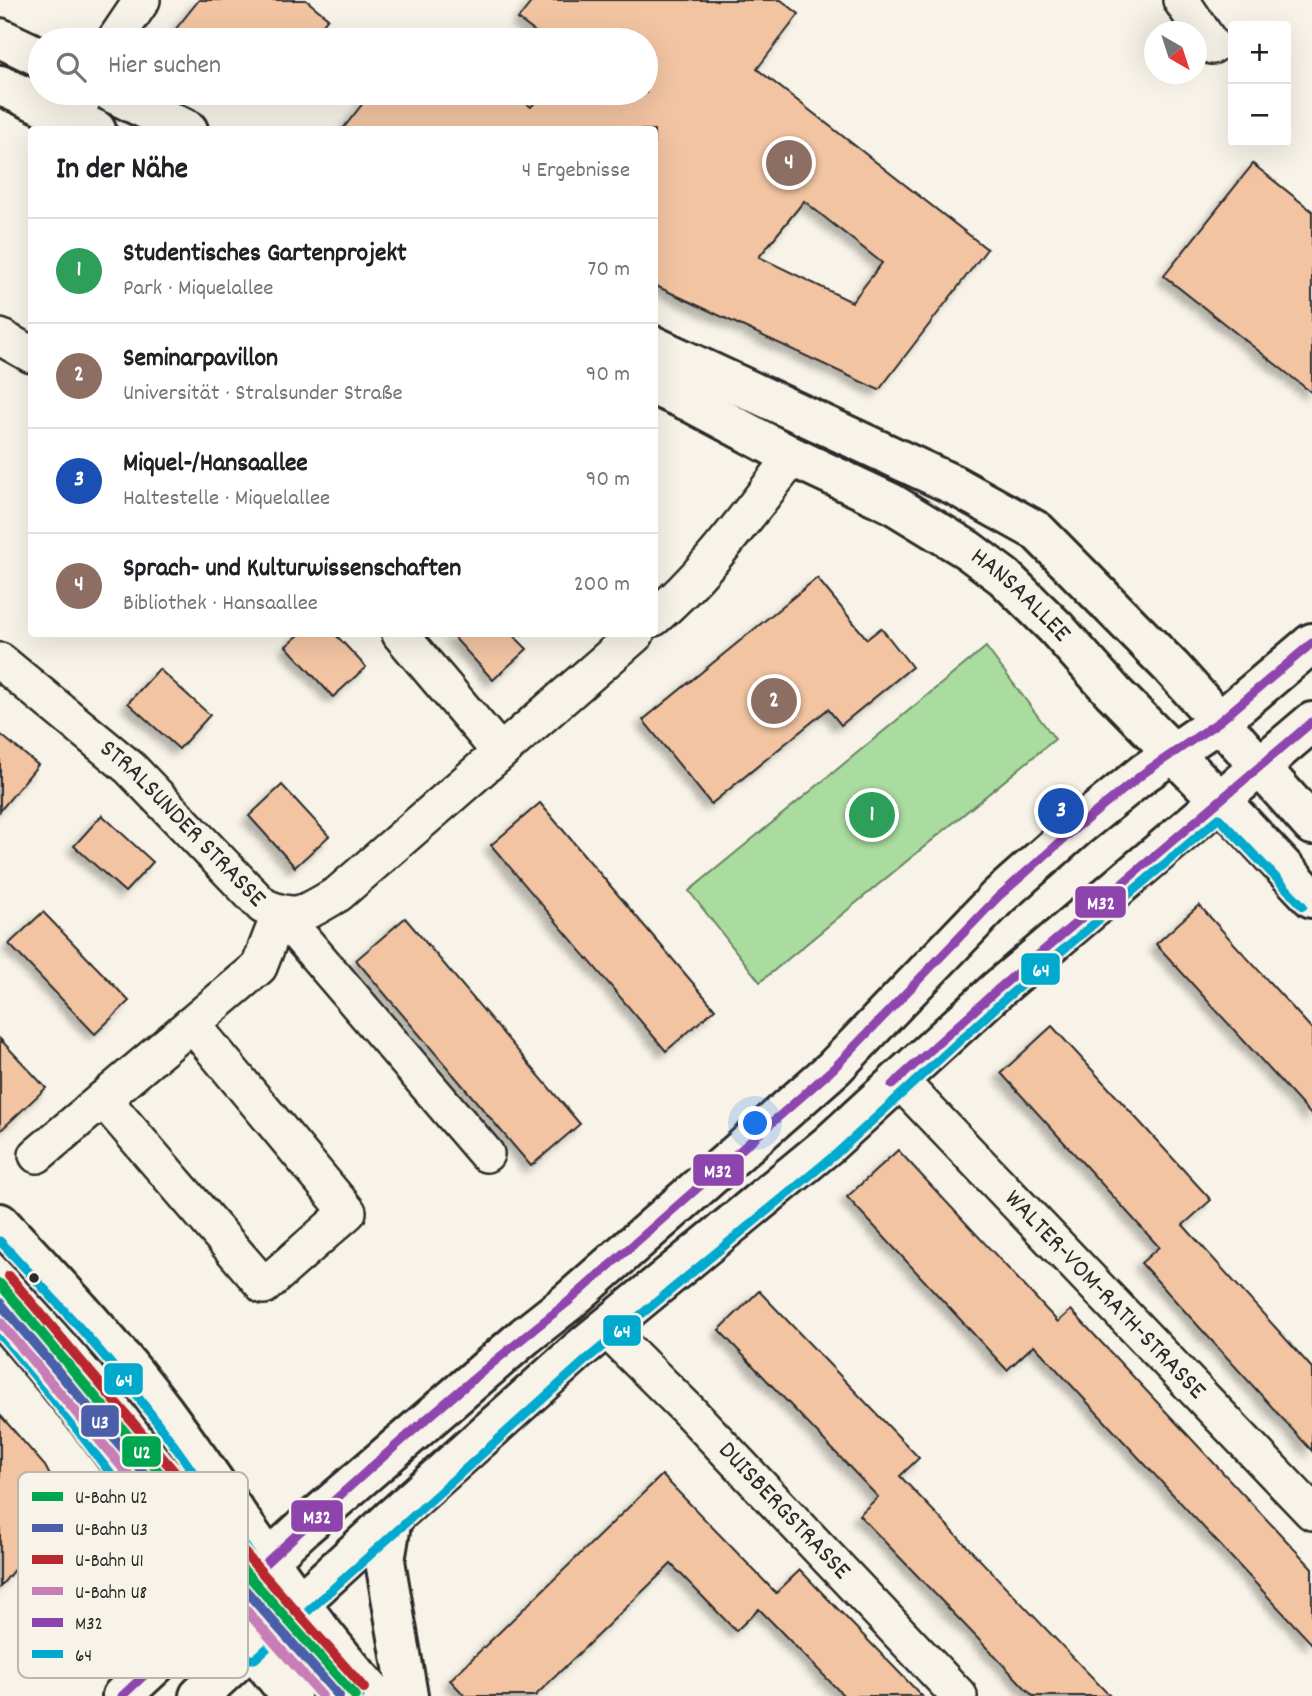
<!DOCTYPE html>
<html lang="de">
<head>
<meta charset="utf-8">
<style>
  body { margin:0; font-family:Dekko,sans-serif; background:#f6f6f6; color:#202124 }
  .controls { position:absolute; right:21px; top:21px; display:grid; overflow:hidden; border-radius:7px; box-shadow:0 7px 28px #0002 }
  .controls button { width:63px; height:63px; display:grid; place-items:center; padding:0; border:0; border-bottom:2px solid #e0e0e0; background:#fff; color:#202124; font:35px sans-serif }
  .compass { position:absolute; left:1144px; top:21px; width:63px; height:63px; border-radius:50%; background:#fff; box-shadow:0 7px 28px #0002; rotate:141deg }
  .you { position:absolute; left:756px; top:1124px; width:24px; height:24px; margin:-18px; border:5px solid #fff; border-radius:50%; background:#1a73e8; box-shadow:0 0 0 10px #1a73e833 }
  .badge { display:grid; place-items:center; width:46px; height:46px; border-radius:50%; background:#c8321e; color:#fff; font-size:23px; font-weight:700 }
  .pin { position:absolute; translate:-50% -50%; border:4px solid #fff; box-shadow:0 2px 7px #0006 }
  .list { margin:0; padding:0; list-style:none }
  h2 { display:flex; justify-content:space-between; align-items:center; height:91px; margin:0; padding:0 28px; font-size:30px }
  h2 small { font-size:23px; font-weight:400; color:#757577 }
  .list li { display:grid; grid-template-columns:46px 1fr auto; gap:21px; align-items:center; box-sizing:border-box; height:105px; padding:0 28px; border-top:2px solid #e0e0e0 }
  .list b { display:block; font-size:26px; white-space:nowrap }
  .list p { margin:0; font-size:23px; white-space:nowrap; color:#757577 }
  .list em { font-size:23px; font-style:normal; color:#757577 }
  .icon { flex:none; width:38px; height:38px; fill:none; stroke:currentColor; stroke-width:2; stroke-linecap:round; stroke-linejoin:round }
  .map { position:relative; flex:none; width:1312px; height:1696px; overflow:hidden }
  .search { position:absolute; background:#fff; box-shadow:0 7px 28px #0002; left:28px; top:28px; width:630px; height:77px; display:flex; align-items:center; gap:18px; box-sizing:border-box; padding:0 24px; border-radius:38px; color:#757577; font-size:26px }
  .panel { position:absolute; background:#fff; box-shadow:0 7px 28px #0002; left:28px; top:126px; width:630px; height:511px; border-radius:7px }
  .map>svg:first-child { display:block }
</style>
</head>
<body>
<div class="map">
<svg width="1312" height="1696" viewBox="0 0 1312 1696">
  <defs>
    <filter id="shadow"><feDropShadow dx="-6" dy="6" stdDeviation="3.5" flood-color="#0004"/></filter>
  </defs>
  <rect width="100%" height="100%" fill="#f7f3e8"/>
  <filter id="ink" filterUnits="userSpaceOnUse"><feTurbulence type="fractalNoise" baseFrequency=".0143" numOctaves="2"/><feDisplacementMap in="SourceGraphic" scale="14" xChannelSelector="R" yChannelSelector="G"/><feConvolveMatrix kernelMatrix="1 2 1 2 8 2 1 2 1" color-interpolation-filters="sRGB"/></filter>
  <g filter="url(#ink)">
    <path fill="#a9dc9e" stroke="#6a8464" stroke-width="2" d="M986 647 1055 739 760 982 689 891Z"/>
    <path fill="#f2c4a2" stroke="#2b2b2b" stroke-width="2" fill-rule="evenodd" filter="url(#shadow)" d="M199 0H306L328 18 310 40H167Z
      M533 0H781L799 14 757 69 987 249 879 390 654 285V130H342L371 93H513L531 107 543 93H646V40H546L518 19ZM804 201 882 263 852 302 759 257Z
      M1253 164 1312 211V393L1164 276Z
      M817 578 867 639 881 628 912 667 841 725 828 709 711 804 643 720Z
      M300 634H335L366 667 333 697 286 646Z
      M451 634H512L527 649 493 680Z
      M159 669 210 715 179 749 128 703Z
      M0 734 38 765 0 811Z
      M282 785 329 836 295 867 249 816Z
      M540 803 715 1009 666 1051 491 845Z
      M102 815 153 862 125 892 74 846Z
      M1199 905 1312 1029V1116L1156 944Z
      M43 912 129 1001 95 1034 9 944Z
      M405 918 580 1124 531 1166 356 960Z
      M1052 1026 1211 1200 1183 1225 1312 1368V1451L1141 1263 1159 1247 1001 1073Z
      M0 1039 46 1088 0 1131Z
      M898 1150 1058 1322 1071 1310 1312 1568V1644L1034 1345 1007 1370 847 1197Z
      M759 1291 919 1458 900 1476 1110 1696H1033L859 1515 878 1497 719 1330Z
      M0 1415 45 1466 57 1489 63 1509 0 1587Z
      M662 1475 776 1593 800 1570 922 1696H844L759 1609 736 1631 671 1564 535 1696H465L450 1680Z"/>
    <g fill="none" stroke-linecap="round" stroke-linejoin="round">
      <g stroke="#2b2b2b" stroke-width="40">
        <g id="minor">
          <path d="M1181 0 1212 46"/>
          <path d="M115 40 142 0"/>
          <path d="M73 118 86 93"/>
          <path d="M0 337 32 355"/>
          <path d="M654 618C708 572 749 512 793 457"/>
          <path d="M400 634 499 751"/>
          <path id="s1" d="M0 661 130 768 263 906C299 922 306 912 338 894L636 634"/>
          <path id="s2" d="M898 1079 1312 1512"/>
          <path d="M103 1099 264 1286 348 1212 192 1024"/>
          <path d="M37 1155 259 967 280 913 486 1154"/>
          <path id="s3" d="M605 1328 689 1411 959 1696"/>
        </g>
      </g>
      <g stroke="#2b2b2b" stroke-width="44">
        <g id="major">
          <path d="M0 38 40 57"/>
          <path d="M0 85 96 130"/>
          <path d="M112 93 188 130"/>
          <path d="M654 346 954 485 1037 531 1172 668 1312 825"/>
          <path id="s4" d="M654 386 690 402 793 457 891 503 968 550 1004 577 1056 628 1113 692 1242 823 1312 898"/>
          <path d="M0 1223C57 1284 114 1344 164 1411 234 1506 296 1609 376 1696"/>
          <path d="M0 1315C42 1363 84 1412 121 1464 177 1541 229 1623 291 1696"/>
          <path d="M392 1518 385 1561 408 1696"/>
          <path d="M122 1696 303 1528 525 1336 568 1302 834 1068 998 897 1076 828 1144 773 1220 721 1312 643"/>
          <path d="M199 1696 392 1518 579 1350 828 1145 997 990 1312 722"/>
        </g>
      </g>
      <use href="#minor" stroke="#f7f3e8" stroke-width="35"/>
      <use href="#major" stroke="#f7f3e8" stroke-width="38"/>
      <g stroke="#f7f3e8" stroke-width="14">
        <path id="bus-1" d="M892 1085 997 990 1312 722
          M122 1696C267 1561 412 1425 568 1302L834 1068 998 897 1076 828 1144 773 1220 721 1312 643"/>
      </g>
      <g stroke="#f7f3e8" stroke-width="14">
        <path id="bus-2" d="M0 1241C53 1298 107 1355 154 1418 223 1510 283 1609 360 1696
          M0 1334C87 1436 163 1546 242 1655L248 1659H255L587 1359 836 1154 1005 999 1219 818 1303 906"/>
      </g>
      <use href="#bus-1" stroke="#8e44ad" stroke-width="9"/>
      <use href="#bus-2" stroke="#00a9ce" stroke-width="9"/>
      <g stroke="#f7f3e8" stroke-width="16">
        <path id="metro-1" d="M0 1284 201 1522 355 1696"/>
      </g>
      <g stroke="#f7f3e8" stroke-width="16">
        <path id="metro-2" d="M0 1303 192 1530 339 1696"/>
      </g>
      <g stroke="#f7f3e8" stroke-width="16">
        <path id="metro-3" d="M9 1276 210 1514 364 1688"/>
      </g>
      <g stroke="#f7f3e8" stroke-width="16">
        <path id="metro-4" d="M0 1322 182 1538 322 1696"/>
      </g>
      <use href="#metro-1" stroke="#00a54f" stroke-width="10"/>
      <use href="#metro-2" stroke="#4a5eaa" stroke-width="10"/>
      <use href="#metro-3" stroke="#b8282e" stroke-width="10"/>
      <use href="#metro-4" stroke="#c77db5" stroke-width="10"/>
    </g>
  </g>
  <circle fill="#2b2b2b" stroke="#f7f3e8" stroke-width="2.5" cx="34" cy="1278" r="6"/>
  <g text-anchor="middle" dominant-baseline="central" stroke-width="5" stroke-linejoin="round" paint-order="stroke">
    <g font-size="26" fill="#2b2b2b" stroke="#f7f3e8">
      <text stroke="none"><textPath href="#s4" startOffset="424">HANSAALLEE</textPath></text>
      <text stroke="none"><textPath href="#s1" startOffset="245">STRALSUNDER STRASSE</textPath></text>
      <text stroke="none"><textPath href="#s2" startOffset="299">WALTER-VOM-RATH-STRASSE</textPath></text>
      <text stroke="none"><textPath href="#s3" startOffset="256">DUISBERGSTRASSE</textPath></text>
    </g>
  </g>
  <rect x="18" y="1472" width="230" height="206" rx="10" fill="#f7f3e8" stroke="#bab7af" stroke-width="2"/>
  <rect x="32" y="1492" width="31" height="9" fill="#00a54f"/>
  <rect x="32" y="1524" width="31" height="8" fill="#4a5eaa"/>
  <rect x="32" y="1555" width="31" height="9" fill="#b8282e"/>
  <rect x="32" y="1587" width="31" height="8" fill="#c77db5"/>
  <rect x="32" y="1618" width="31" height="9" fill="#8e44ad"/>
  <rect x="32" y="1650" width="31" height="8" fill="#00a9ce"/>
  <g font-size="19" fill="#2b2b2b">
    <text x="75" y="1503">U-Bahn U2</text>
    <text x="75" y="1535">U-Bahn U3</text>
    <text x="75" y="1566">U-Bahn U1</text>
    <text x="75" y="1598">U-Bahn U8</text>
    <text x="75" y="1629">M32</text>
    <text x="75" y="1661">64</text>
  </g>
  <g stroke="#f7f3e8" stroke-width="2.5">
    <rect x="1074" y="885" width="53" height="34" rx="7" fill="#8e44ad"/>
    <rect x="1020" y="952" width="41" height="34" rx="7" fill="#00a9ce"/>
    <rect x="692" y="1153" width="53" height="34" rx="7" fill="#8e44ad"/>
    <rect x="602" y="1314" width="40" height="33" rx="7" fill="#00a9ce"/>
    <rect x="103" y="1362" width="41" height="34" rx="7" fill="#00a9ce"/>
    <rect x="80" y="1404" width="40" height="34" rx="7" fill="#4a5eaa"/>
    <rect x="121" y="1435" width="41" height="33" rx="7" fill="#00a54f"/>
    <rect x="290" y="1499" width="54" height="34" rx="7" fill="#8e44ad"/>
  </g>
  <g font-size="19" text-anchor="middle" font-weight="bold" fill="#fff">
    <text x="1101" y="909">M32</text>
    <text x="1041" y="976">64</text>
    <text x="718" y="1177">M32</text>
    <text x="622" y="1337">64</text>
    <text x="124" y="1386">64</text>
    <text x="100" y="1428">U3</text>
    <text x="142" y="1458">U2</text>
    <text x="317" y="1523">M32</text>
  </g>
</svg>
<div class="controls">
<button>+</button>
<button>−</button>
</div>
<svg class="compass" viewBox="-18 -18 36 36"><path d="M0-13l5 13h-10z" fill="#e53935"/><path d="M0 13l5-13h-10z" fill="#757577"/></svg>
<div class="you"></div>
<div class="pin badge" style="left:872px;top:815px;background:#2e9e5b">1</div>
<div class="pin badge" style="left:774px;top:701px;background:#8d6e63">2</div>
<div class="pin badge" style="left:1061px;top:811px;background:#1a4fb4">3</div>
<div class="pin badge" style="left:789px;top:163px;background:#8d6e63">4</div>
<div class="search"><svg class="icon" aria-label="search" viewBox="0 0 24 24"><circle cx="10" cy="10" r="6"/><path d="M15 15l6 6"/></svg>Hier suchen</div>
<section class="panel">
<h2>In der Nähe<small>4 Ergebnisse</small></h2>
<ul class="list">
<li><span class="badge" style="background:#2e9e5b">1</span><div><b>Studentisches Gartenprojekt</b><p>Park · Miquelallee</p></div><em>70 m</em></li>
<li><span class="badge" style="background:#8d6e63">2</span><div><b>Seminarpavillon</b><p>Universität · Stralsunder Straße</p></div><em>90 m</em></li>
<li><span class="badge" style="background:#1a4fb4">3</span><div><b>Miquel-/Hansaallee</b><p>Haltestelle · Miquelallee</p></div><em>90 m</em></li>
<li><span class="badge" style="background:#8d6e63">4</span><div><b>Sprach- und Kulturwissenschaften</b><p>Bibliothek · Hansaallee</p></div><em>200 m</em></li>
</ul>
</section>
</div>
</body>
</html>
